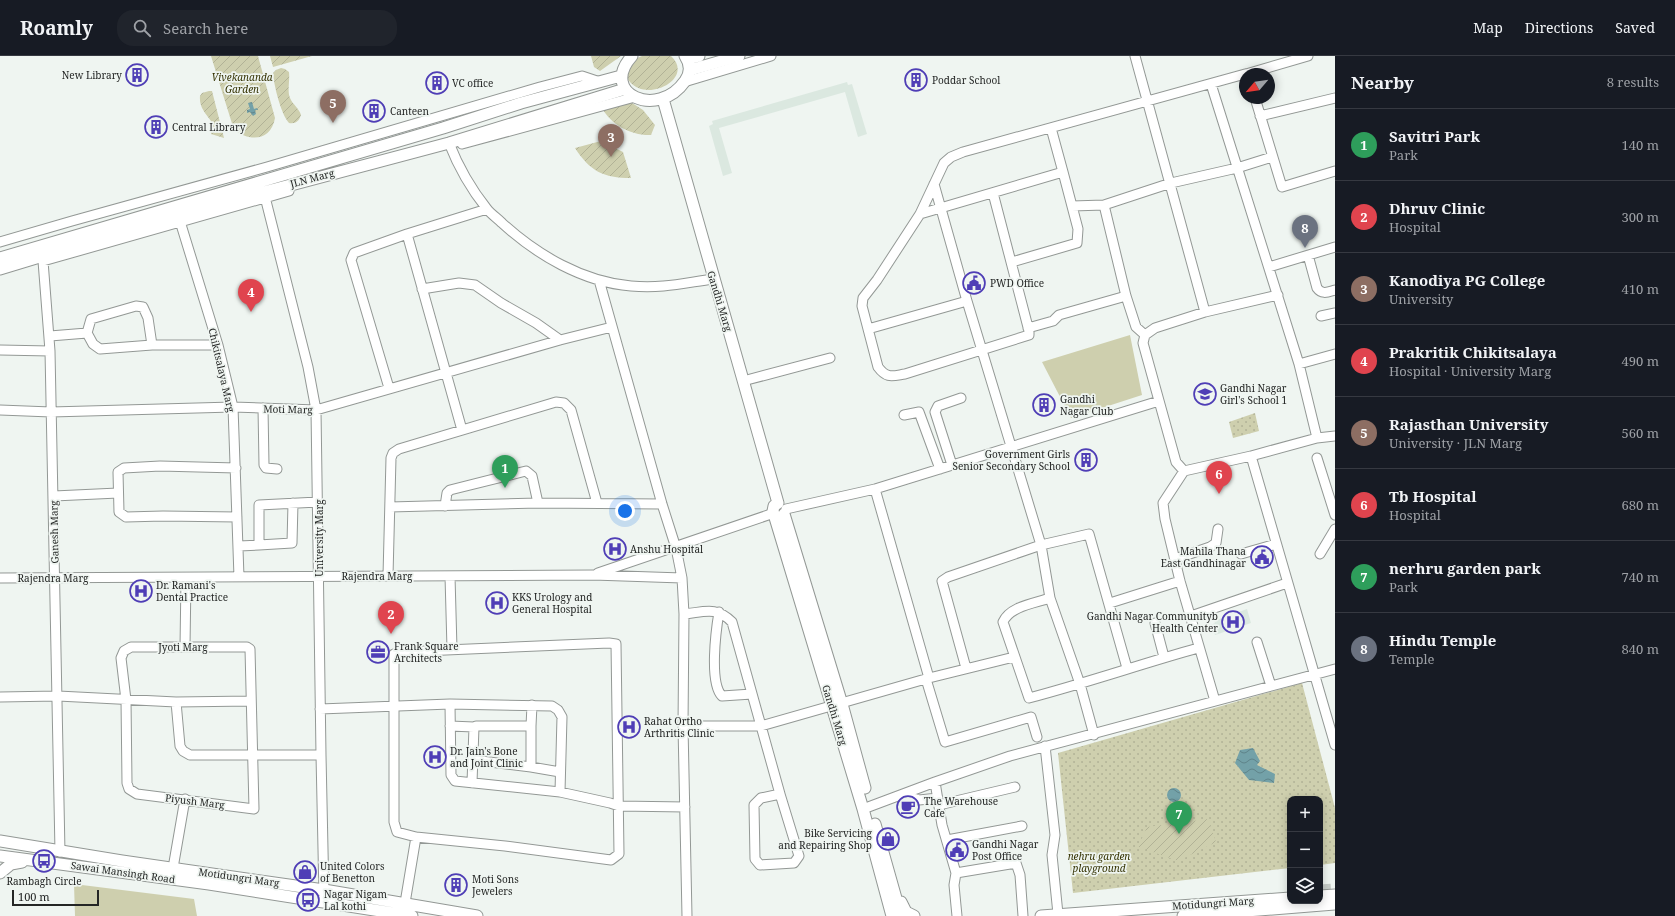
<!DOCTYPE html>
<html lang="en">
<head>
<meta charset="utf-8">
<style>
  body { margin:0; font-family:"Noto Serif",serif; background:#20242c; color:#f1f3f6 }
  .controls { position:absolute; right:12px; bottom:12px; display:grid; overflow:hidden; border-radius:8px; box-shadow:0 2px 10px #0003 }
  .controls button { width:36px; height:36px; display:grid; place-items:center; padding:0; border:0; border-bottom:1px solid #363941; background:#171b24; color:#f1f3f6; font:20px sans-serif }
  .compass { position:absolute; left:1239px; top:12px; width:36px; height:36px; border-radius:50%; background:#171b24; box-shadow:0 2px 10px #0003; rotate:241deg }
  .scale { position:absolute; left:12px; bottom:10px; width:87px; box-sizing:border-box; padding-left:4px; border:2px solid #242625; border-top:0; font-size:11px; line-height:14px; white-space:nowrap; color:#242625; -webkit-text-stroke:3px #eff5f1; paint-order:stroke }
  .you { position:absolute; left:625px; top:455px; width:14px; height:14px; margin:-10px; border:3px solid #fff; border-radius:50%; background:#1a73e8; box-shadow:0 0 0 6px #1a73e833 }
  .badge { display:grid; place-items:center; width:26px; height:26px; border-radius:50%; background:#8c9099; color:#fff; font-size:13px; font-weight:700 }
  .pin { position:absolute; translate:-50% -33px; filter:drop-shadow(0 1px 2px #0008) }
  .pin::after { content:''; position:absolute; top:21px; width:14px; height:12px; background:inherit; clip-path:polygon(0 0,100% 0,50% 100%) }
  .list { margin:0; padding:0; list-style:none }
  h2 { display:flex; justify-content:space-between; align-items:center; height:52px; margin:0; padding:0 16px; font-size:17px }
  h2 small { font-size:13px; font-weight:400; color:#9ea1a6 }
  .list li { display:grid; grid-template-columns:26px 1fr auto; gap:12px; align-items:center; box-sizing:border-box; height:72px; padding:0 16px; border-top:1px solid #363941 }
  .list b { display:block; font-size:15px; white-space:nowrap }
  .list p { margin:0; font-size:13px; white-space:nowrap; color:#9ea1a6 }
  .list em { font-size:13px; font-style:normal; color:#9ea1a6 }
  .icon { flex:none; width:22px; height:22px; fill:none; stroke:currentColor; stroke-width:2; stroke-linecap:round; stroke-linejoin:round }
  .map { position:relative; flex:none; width:1335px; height:860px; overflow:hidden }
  header { display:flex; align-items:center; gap:24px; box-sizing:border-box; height:56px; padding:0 20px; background:#171b24; border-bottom:1px solid #363941 }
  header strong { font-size:19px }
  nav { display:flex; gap:22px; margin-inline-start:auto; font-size:14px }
  .search { width:280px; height:36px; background:#20242c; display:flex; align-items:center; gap:10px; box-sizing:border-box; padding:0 14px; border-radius:16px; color:#9ea1a6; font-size:15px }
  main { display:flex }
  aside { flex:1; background:#171b24 }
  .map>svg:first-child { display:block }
</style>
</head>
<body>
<header>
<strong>Roamly</strong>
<div class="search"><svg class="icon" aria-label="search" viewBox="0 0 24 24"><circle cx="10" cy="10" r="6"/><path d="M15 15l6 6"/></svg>Search here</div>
<nav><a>Map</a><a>Directions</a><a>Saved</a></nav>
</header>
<main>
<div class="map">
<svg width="1335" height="860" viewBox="0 0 1335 860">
  <defs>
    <pattern id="park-dots" width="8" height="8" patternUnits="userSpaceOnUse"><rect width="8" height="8" fill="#cecfae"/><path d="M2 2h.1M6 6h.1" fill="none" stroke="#b1b296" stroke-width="1.8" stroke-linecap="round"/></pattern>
    <pattern id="garden-furrows" width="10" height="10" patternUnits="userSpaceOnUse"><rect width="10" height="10" fill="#cecfae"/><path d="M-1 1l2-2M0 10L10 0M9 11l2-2" fill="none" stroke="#b1b296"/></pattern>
    <pattern id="water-waves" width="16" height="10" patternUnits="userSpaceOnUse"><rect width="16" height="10" fill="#73a1a8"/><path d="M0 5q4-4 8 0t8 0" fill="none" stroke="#5e8389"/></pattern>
  </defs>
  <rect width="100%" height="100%" fill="#eff5f1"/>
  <path fill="#dbe8e0" d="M847 26 848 29 852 28 867 78 858 81 845 36 719 72 732 117 723 120 709 70 713 68 712 65Z
    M1247 553 1251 567 1215 579 1211 569 1215 567 1214 565Z"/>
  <path fill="#cecfae" d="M1130 279 1142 339 1071 362 1042 306Z
    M74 828 194 843 197 860H75Z"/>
  <path fill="url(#park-dots)" d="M1255 357 1259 375 1233 382 1229 366Z
    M1302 627 1335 752V807L1320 809V743H1290V812L1073 837 1058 697Z"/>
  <path fill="url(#garden-furrows)" d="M211 0H258L275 62C271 85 250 86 234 74Z
    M270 0H312L273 11Z
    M591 0H621L600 15 594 11Z
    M642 0H671C695 22 648 47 630 26 627 23 626 19 628 15 631 7 634 3 642 0Z
    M281 12 285 13 289 16C290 25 287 35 290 42 293 49 299 52 301 59 299 65 296 68 289 67 281 58 274 30 273 17L276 14Z
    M209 35H212L224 82 211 78V65C205 57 199 51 200 40L202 37Z
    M629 45 643 54 655 69 651 79C632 80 611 69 602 52Z
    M601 85 623 96 631 122C603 122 590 115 575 92Z
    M1208 763 1216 786 1178 805 1139 791V789L1147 771Z"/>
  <path fill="url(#water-waves)" d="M252 46 254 53 257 52 258 54H255L256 58 253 60 250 56 247 57V54L250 53 248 47Z
    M1253 692 1260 705 1257 709 1275 718 1274 727 1249 724 1235 707 1240 694Z
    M1167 739a7 7 0 1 1 14 0a7 7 0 1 1-14 0Z"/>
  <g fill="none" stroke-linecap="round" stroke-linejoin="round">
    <path stroke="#c6ccc8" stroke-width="11" stroke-dasharray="11 5.5" stroke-linecap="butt" d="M1320 834 1335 833
      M1295 845V860"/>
    <g stroke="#939895" stroke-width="11">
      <path id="minor" d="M1135 0 1205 256
        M1246 18 1308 0
        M684 26 771 0
        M1211 28 1299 308 1317 382 1251 400 1184 415 1176 406 1143 287 1145 279 1155 272 1205 256 1278 239
        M1255 42 1282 131 1335 115
        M1260 60 1335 42
        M1051 72 1063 116
        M449 87C458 110 471 133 487 153 491 158 497 162 502 167 537 199 583 226 631 230 661 233 684 227 713 223
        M462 88 635 41
        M934 128 967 245 1041 489 1050 542 1080 628 1094 679
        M264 137 308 311 316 354 321 699 324 840
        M993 137 1029 275V279L905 318C892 320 887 323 878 311L862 250 863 242 877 224 920 158 944 107 951 101 963 96 1245 18
        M1072 150 1104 149
        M920 158 1063 116 1078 173 1077 187 1012 206
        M179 162 218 289 233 351 239 521
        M407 178 462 374
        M0 186 72 165 267 111 540 31 582 20 600 26
        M1308 199 1317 232C1322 239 1328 236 1335 234
        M1269 211 1335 191
        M599 224 662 448 676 492 682 522 684 558 683 670 687 860
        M422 233 459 227 475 229 501 247 536 267 560 284
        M1321 260 1335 257
        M1028 272 1053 265 1059 259 1126 240
        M868 273 967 245
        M1145 279 1136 271 1126 240 1104 149 1171 127 1237 112 1272 101
        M50 280 87 277
        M152 289 148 262 143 251 136 250 91 263 87 277 93 288 100 293 152 289H218
        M0 294 50 295
        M1299 308 1335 298
        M743 325 830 302
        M389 332 351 204 354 197 407 178 487 153
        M263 352 264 409 266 412 277 413
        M0 354 51 356 233 351 316 354 560 284 612 271
        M904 359 919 356 940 413
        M1317 382 1335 380
        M1251 400 1335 689
        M1317 402 1335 459
        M952 409 935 356 938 350 961 342
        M236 412 160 410 124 412 118 416 119 456 126 461 163 460 237 461
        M1184 415 1163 447 1165 463 1180 525 1215 645
        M875 433 929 622
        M54 440 118 437
        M293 447 292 487 259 489V449L318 446
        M445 450 447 437 450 434 526 415 532 420 538 447
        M390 451 538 447 662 448
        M786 453 875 433 1159 345
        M239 490 259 489
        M1241 498 1276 488
        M1320 498 1335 473
        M1175 503 1210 491 1216 487 1218 473
        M598 517 774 457
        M388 520 391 402 393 397 399 393 556 346 564 347 571 354 597 447
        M450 520 452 593
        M0 522 593 519 682 522
        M1050 542C1036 547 1010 550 1003 566L1029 642C1086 627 1141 608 1198 592
        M1110 547 1180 525
        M719 556C716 574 709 627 722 640L752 638
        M684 558C705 556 716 550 732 566L780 738 761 742 754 749 755 803 760 809 794 807 799 800 780 738
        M1191 560 1287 527
        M1155 567 1164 601
        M1257 586 1271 630
        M609 587 616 588 619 798 611 804 505 790 416 781 397 776 394 766V598L400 596Z
        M131 591H247L250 593 254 753 137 738 129 733 127 727 126 644 121 602 124 595Z
        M185 591 186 522
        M966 612 942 525 948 521 1041 489 1089 478 1127 612
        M926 623 945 686 1031 661 1037 681
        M0 641 58 640 176 646 251 645
        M176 646 180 690 183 695 190 699H321
        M450 648 451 719 455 725 560 736 610 747 619 750 685 751
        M320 653 450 648 552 650 558 654 562 661 560 736
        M450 670 474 671
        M531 670V711L560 716
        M683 670H761L929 622 1014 601
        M1045 690 1055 779 1052 799 1058 858
        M473 704 531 711
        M935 726 942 769 956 817 1016 807 1020 819 1023 860
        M472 727 474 671 476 670H531L532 649
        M903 738 919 744 938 742
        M939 749 1015 731
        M863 753 935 726 1010 700 1335 613
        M947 784 1022 770
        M60 796 50 295 43 205 289 135
        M173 812 185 743
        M956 817 954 829 957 860
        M405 847 416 781"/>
    </g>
    <g stroke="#939895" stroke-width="13">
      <path id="major" d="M632 0C598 38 658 64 685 25 691 17 691 9 685 0
        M688 3 699 0
        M690 14 739 0
        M663 43 778 447
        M0 202 443 72 521 47 621 20
        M0 213 178 159 449 87 625 33
        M778 447 774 450 773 455 863 753 892 860
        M784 458 842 648 865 732
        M875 768 901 860
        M0 785 122 805 324 834 477 860
        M0 800 209 828 412 860
        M0 817 11 808 22 806
        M1320 840 1335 839
        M901 846 906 856 914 860
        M1041 860 1290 842
        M1183 860 1335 848"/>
    </g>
    <use href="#minor" stroke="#fff" stroke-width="9"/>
    <use href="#major" stroke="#fff" stroke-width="11"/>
  </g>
  <defs>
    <g id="building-ring" transform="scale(1.15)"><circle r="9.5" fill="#eff5f1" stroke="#4f3eb6" stroke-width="1.5"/><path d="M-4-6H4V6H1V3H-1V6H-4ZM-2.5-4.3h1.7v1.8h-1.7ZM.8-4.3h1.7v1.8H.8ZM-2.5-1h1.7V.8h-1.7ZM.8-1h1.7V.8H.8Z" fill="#4f3eb6"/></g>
    <g id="civic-ring" transform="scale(1.15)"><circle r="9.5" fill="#eff5f1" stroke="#4f3eb6" stroke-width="1.5"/><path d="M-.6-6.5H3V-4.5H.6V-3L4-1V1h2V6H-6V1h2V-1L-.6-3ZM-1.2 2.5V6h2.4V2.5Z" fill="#4f3eb6"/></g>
    <g id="school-ring" transform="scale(1.15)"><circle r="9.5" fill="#eff5f1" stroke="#4f3eb6" stroke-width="1.5"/><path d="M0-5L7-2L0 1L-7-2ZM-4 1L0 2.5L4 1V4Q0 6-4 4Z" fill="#4f3eb6"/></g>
    <g id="hospital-ring" transform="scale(1.15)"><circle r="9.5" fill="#eff5f1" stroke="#4f3eb6" stroke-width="1.5"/><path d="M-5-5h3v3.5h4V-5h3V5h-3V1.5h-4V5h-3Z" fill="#4f3eb6"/></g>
    <g id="office-ring" transform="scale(1.15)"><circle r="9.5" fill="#eff5f1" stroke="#4f3eb6" stroke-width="1.5"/><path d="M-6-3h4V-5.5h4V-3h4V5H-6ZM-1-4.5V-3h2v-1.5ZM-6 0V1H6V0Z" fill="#4f3eb6"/></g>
    <g id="cafe-ring" transform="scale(1.15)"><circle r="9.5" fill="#eff5f1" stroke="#4f3eb6" stroke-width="1.5"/><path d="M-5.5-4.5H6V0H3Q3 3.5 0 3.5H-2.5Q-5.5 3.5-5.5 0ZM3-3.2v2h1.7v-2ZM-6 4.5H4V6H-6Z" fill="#4f3eb6"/></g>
    <g id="shop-ring" transform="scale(1.15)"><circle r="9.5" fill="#eff5f1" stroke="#4f3eb6" stroke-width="1.5"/><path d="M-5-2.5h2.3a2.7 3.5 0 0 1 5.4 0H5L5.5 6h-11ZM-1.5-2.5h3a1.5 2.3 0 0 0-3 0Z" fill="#4f3eb6"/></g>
    <g id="bus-ring" transform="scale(1.15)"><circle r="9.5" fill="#eff5f1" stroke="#4f3eb6" stroke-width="1.5"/><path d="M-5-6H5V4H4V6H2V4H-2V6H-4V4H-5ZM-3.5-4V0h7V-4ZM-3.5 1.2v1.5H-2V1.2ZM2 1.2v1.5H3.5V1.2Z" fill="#4f3eb6"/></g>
  </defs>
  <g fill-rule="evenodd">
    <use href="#building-ring" x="137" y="19"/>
    <use href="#building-ring" x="916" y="24"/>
    <use href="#building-ring" x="437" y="27"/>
    <use href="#building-ring" x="374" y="55"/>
    <use href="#building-ring" x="156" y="71"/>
    <use href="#civic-ring" x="974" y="227"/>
    <use href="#school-ring" x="1205" y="338"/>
    <use href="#building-ring" x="1044" y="349"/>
    <use href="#building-ring" x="1086" y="404"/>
    <use href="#hospital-ring" x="615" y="493"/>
    <use href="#civic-ring" x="1262" y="501"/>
    <use href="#hospital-ring" x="141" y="535"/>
    <use href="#hospital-ring" x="497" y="547"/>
    <use href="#hospital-ring" x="1233" y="566"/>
    <use href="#office-ring" x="378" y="596"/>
    <use href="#hospital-ring" x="629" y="671"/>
    <use href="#hospital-ring" x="435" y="701"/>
    <use href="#cafe-ring" x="908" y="751"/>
    <use href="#shop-ring" x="888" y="783"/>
    <use href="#civic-ring" x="957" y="794"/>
    <use href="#bus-ring" x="44" y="805"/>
    <use href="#shop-ring" x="305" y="816"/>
    <use href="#building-ring" x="456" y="829"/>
    <use href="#bus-ring" x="308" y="844"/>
  </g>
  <g text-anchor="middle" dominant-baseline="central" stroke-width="3.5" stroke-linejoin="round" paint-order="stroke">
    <g font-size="10" fill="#242625" stroke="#eff5f1" text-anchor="start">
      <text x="122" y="19" text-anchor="end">New Library</text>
      <text x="932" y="24">Poddar School</text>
      <text x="452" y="27">VC office</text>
      <text x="390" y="55">Canteen</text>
      <text x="172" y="71">Central Library</text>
      <text x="990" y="227">PWD Office</text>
      <text x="1220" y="332">Gandhi Nagar<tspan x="1220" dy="12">Girl's School 1</tspan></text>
      <text x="1060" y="343">Gandhi<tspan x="1060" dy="12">Nagar Club</tspan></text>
      <text x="1070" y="398" text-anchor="end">Government Girls<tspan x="1070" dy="12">Senior Secondary School</tspan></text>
      <text x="630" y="493">Anshu Hospital</text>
      <text x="1246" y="495" text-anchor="end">Mahila Thana<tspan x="1246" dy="12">East Gandhinagar</tspan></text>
      <text x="156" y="529">Dr. Ramani's<tspan x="156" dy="12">Dental Practice</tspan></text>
      <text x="512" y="541">KKS Urology and<tspan x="512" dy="12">General Hospital</tspan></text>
      <text x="1218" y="560" text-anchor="end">Gandhi Nagar Communityb<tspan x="1218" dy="12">Health Center</tspan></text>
      <text x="394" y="590">Frank Square<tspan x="394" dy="12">Architects</tspan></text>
      <text x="644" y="665">Rahat Ortho<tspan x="644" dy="12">Arthritis Clinic</tspan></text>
      <text x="450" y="695">Dr. Jain's Bone<tspan x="450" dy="12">and Joint Clinic</tspan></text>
      <text x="924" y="745">The Warehouse<tspan x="924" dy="12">Cafe</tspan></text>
      <text x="872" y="777" text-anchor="end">Bike Servicing<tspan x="872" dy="12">and Repairing Shop</tspan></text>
      <text x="972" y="788">Gandhi Nagar<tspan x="972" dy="12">Post Office</tspan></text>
      <text x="320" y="810">United Colors<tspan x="320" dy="12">of Benetton</tspan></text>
      <text x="472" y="823">Moti Sons<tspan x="472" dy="12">Jewelers</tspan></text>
      <text x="44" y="825" text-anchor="middle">Rambagh Circle</text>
      <text x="324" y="838">Nagar Nigam<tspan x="324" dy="12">Lal kothi</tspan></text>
    </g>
    <g font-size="10" font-style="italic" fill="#343202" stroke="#eff5f1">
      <text x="242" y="21">Vivekananda<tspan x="242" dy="12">Garden</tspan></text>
      <text x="1099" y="800">nehru garden<tspan x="1099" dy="12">playground</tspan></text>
    </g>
    <g font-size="10" fill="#242625" stroke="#eff5f1">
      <text transform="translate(312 122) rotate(-15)">JLN Marg</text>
      <text transform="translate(720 245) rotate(73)">Gandhi Marg</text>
      <text transform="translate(222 314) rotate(77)">Chikitsalaya Marg</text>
      <text transform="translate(288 353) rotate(1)">Moti Marg</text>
      <text transform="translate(54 476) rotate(-91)">Ganesh Marg</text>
      <text transform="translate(319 482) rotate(-90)">University Marg</text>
      <text x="377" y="520">Rajendra Marg</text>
      <text x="53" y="522">Rajendra Marg</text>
      <text x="183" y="591">Jyoti Marg</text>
      <text transform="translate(835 659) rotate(73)">Gandhi Marg</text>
      <text transform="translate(195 745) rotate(7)">Piyush Marg</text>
      <text transform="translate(123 816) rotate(8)">Sawai Mansingh Road</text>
      <text transform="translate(239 821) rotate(8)">Motidungri Marg</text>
      <text transform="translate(1213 847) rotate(-4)">Motidungri Marg</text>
    </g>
  </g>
</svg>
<div class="controls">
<button>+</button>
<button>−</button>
<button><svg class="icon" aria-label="layers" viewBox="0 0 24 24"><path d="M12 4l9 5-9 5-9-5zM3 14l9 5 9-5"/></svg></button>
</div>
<svg class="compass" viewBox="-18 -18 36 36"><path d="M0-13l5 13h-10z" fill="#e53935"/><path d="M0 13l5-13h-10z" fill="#9ea1a6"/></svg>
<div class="scale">100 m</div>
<div class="you"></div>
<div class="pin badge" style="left:505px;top:432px;background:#2e9e5b">1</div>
<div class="pin badge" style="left:391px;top:578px;background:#e0444e">2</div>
<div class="pin badge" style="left:611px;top:101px;background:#8d6e63">3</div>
<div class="pin badge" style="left:251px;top:256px;background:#e0444e">4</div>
<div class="pin badge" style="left:333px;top:67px;background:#8d6e63">5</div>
<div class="pin badge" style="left:1219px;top:438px;background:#e0444e">6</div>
<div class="pin badge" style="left:1179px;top:778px;background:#2e9e5b">7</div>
<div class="pin badge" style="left:1305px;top:192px;background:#6b7280">8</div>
</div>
<aside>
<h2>Nearby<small>8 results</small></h2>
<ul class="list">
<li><span class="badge" style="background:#2e9e5b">1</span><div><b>Savitri Park</b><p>Park</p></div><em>140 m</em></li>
<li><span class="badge" style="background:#e0444e">2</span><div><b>Dhruv Clinic</b><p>Hospital</p></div><em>300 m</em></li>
<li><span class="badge" style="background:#8d6e63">3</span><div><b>Kanodiya PG College</b><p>University</p></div><em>410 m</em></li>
<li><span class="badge" style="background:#e0444e">4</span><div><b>Prakritik Chikitsalaya</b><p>Hospital · University Marg</p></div><em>490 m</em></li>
<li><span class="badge" style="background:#8d6e63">5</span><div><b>Rajasthan University</b><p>University · JLN Marg</p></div><em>560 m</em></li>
<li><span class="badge" style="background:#e0444e">6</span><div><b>Tb Hospital</b><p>Hospital</p></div><em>680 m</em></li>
<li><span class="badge" style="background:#2e9e5b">7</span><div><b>nerhru garden park</b><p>Park</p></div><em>740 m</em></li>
<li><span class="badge" style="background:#6b7280">8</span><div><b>Hindu Temple</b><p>Temple</p></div><em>840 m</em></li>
</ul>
</aside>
</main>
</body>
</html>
